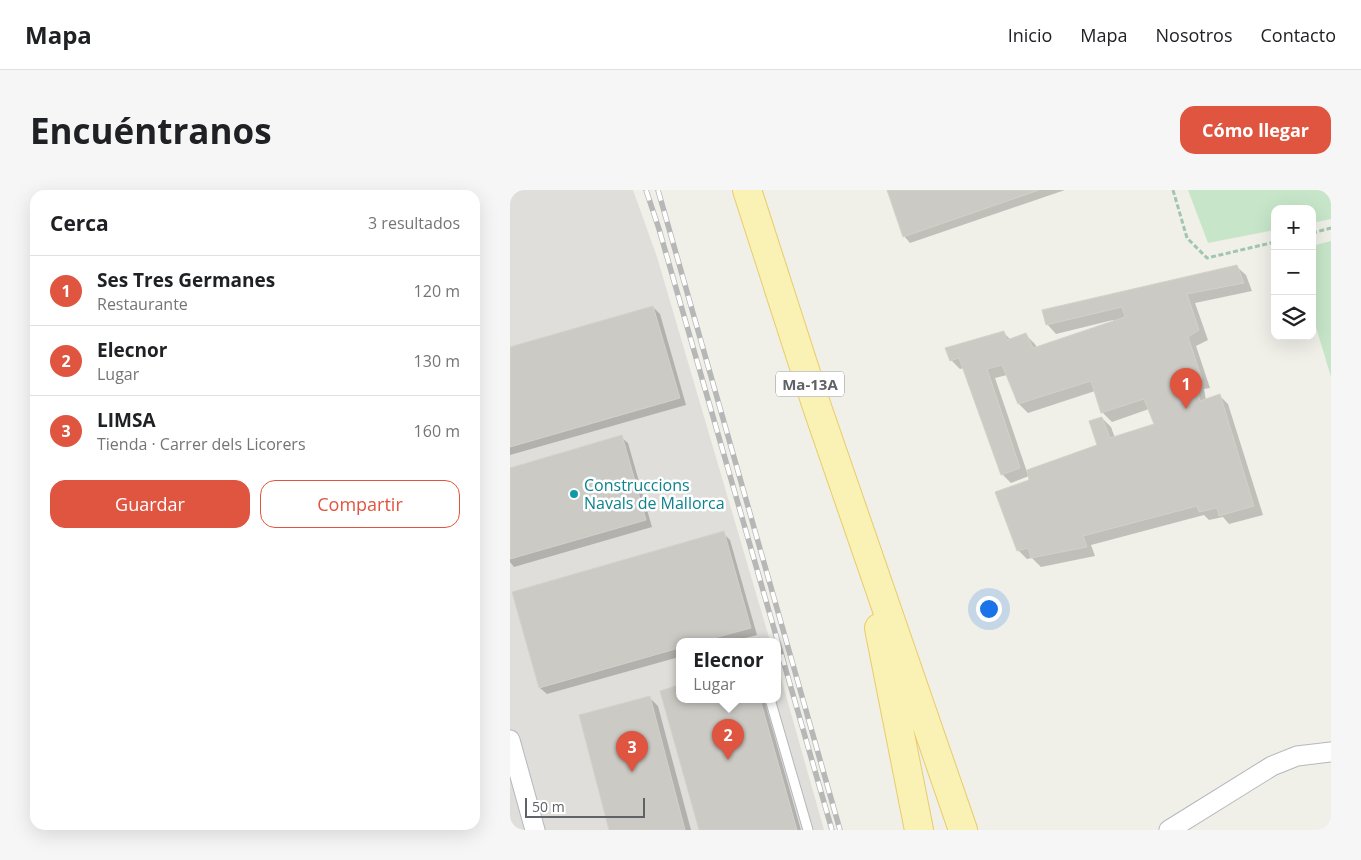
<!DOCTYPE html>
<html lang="es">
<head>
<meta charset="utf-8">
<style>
  body { margin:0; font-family:"Open Sans",sans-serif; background:#f6f6f6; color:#202124 }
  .controls { position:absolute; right:15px; top:15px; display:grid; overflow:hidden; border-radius:10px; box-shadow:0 5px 20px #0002 }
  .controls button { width:45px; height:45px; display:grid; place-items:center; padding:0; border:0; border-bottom:1px solid #e0e0e0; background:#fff; color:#202124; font:25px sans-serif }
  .scale { position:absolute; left:15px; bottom:12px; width:120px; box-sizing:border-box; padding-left:5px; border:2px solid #5f6367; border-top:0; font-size:14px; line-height:18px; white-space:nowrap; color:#5f6367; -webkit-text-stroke:4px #fff; paint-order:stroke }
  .you { position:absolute; left:478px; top:418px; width:18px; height:18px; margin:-12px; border:4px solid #fff; border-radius:50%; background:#1a73e8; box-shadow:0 0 0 8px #1a73e833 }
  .badge { display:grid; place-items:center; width:32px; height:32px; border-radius:50%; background:#df5540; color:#fff; font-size:16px; font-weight:700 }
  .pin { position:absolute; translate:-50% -41px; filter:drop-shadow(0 1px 2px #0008) }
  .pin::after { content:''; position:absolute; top:26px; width:18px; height:15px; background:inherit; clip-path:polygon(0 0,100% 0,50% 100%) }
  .popup { position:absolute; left:166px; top:448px; width:105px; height:65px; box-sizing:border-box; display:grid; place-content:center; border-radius:10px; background:#fff; filter:drop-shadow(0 1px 4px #0005); font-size:16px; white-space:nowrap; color:#757577 }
  .popup b { font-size:19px; color:#202124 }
  .popup::after { content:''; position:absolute; left:50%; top:100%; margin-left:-10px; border:10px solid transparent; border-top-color:#fff }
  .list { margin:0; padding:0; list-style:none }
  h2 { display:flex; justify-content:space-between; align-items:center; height:65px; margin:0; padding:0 20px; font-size:21px }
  h2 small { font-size:16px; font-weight:400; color:#757577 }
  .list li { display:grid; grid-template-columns:32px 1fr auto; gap:15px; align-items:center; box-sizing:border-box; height:70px; padding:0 20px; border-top:1px solid #e0e0e0 }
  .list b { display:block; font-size:19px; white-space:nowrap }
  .list p { margin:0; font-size:16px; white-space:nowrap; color:#757577 }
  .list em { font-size:16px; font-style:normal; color:#757577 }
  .actions { display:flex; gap:10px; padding:15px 20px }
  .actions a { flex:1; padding:11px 0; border:1px solid #df5540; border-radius:15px; text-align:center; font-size:18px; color:#df5540 }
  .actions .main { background:#df5540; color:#fff }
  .icon { flex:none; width:28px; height:28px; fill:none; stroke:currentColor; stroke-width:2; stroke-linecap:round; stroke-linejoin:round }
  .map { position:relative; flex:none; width:821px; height:640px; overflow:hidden; border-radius:15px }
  header { display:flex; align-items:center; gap:30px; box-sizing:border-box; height:70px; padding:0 25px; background:#fff; border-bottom:1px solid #e0e0e0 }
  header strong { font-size:24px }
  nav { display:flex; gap:28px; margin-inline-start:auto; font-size:18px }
  .intro { display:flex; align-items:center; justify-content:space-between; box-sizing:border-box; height:120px; padding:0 30px }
  h1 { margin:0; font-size:35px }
  .button { padding:12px 22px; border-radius:15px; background:#df5540; color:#fff; font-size:18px; font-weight:700 }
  main { display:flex; gap:30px; padding:0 30px }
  aside { flex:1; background:#fff; border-radius:15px; box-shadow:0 5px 20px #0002 }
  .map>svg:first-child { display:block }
</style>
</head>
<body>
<header>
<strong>Mapa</strong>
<nav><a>Inicio</a><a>Mapa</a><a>Nosotros</a><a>Contacto</a></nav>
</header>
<div class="intro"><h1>Encuéntranos</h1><a class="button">Cómo llegar</a></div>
<main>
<aside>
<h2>Cerca<small>3 resultados</small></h2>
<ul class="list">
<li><span class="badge">1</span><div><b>Ses Tres Germanes</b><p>Restaurante</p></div><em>120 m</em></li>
<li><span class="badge">2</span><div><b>Elecnor</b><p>Lugar</p></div><em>130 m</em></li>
<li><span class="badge">3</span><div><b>LIMSA</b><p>Tienda · Carrer dels Licorers</p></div><em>160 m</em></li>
</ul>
<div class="actions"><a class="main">Guardar</a><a>Compartir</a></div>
</aside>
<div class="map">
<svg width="821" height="640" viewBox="0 0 821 640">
  <rect width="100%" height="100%" fill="#f0efe8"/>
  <path fill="#dfdeda" d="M0 0H123L147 67 260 451H169V509H267V474L314 640H0Z"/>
  <path fill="#c7e6c9" d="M678 0H821V29L802 33V19H765V40L698 53Z
    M821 51V187L802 124V56Z"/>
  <path fill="#0003" fill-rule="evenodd" d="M378 0H555L400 53 394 46Z
    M726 76 736 85 742 101 685 113 698 150 686 156 700 198 694 199 696 210 709 205 718 214 753 325 719 334 713 327 699 330 694 325 581 355 585 366 531 377 522 368 517 369 508 360 521 291 519 286 501 293 492 284 454 178 450 179 441 170 494 143 501 150 516 145 525 154 527 158 604 132 603 130 546 144 537 134ZM497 185 509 214 518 223 585 201 593 223 602 232 639 219 645 235 605 248 601 237 592 228 589 256 517 282 485 188Z
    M143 117 150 124 176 215 0 265V158Z
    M111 247 118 253 142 337 4 377 0 372V279Z
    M213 343 220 350 247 445 223 451H169V467L37 504 30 498Z
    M169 497V509H254L291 640H190L152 502Z
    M139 507 148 516 181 640H100Z"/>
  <path fill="#cccac5" stroke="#d5d1c7" d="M377 0H529L393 47Z
    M727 75 734 93 677 104 689 140 678 147 692 189 685 190 690 211 710 204 744 316 709 326 707 318 689 322 687 316 573 346 577 357 521 368 518 358 507 361 485 302 519 290 517 280 587 255 579 231 592 227 600 248 644 234 634 209 591 223 581 191 508 214 492 175 477 179 510 278 491 285 449 168 440 171 435 158 494 141 497 150 516 143 523 158 615 127 612 117 536 135 532 120Z
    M143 116 170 208 0 257V157Z
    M112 245 136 330 0 369V278Z
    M214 341 241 438 193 451H169V458L29 498 2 402Z
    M169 495V509H250L287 640H189L150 501Z
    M140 506 175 640H99L69 525Z"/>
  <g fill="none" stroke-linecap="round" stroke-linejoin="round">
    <g stroke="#b5b8bc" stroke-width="11">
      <path id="lane" d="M260 509 298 640"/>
    </g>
    <g stroke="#b5b8bc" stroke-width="21">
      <path id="street" d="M0 550 25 640
        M659 640 762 576 787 566 821 562"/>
    </g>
    <g stroke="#e9cc69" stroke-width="30">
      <path id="primary" d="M237 0 306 214 453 640
        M369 438 409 640"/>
    </g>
    <path stroke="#a0c7ae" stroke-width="3" stroke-dasharray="5 2.5" stroke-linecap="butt" d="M663 0 677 48 697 68 765 52
      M802 43 821 38"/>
    <use href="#lane" stroke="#fff" stroke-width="9"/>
    <use href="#street" stroke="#fff" stroke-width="19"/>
    <use href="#primary" stroke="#faf2b4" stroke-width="28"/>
    <g stroke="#b6b7b7" stroke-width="5.5">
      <path id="rail" d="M136 0 149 39 322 640
        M148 0 330 640"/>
    </g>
    <use href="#rail" stroke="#fff" stroke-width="4" stroke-dasharray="11" stroke-linecap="butt"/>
  </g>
  <circle fill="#0f9aa8" stroke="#fff" stroke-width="2" cx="64" cy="304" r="5"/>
  <g text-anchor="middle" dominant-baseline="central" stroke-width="5" stroke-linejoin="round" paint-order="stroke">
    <rect fill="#fff" stroke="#8f9295" stroke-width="1" x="266" y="181.5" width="68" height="25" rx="4"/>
    <g font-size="15" font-weight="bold" fill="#5f6367">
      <text x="300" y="194">Ma-13A</text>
    </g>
    <g font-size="16" fill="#0d838f" stroke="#fff" text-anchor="start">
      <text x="74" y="295">Construccions<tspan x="74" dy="18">Navals de Mallorca</tspan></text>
    </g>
  </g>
</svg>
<div class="controls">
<button>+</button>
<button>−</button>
<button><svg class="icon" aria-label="layers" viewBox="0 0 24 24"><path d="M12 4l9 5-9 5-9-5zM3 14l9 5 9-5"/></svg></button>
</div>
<div class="scale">50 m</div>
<div class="you"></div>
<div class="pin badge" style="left:676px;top:219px">1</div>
<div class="pin badge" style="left:218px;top:570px">2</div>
<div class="popup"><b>Elecnor</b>Lugar</div>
<div class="pin badge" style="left:122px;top:582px">3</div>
</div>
</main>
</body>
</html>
